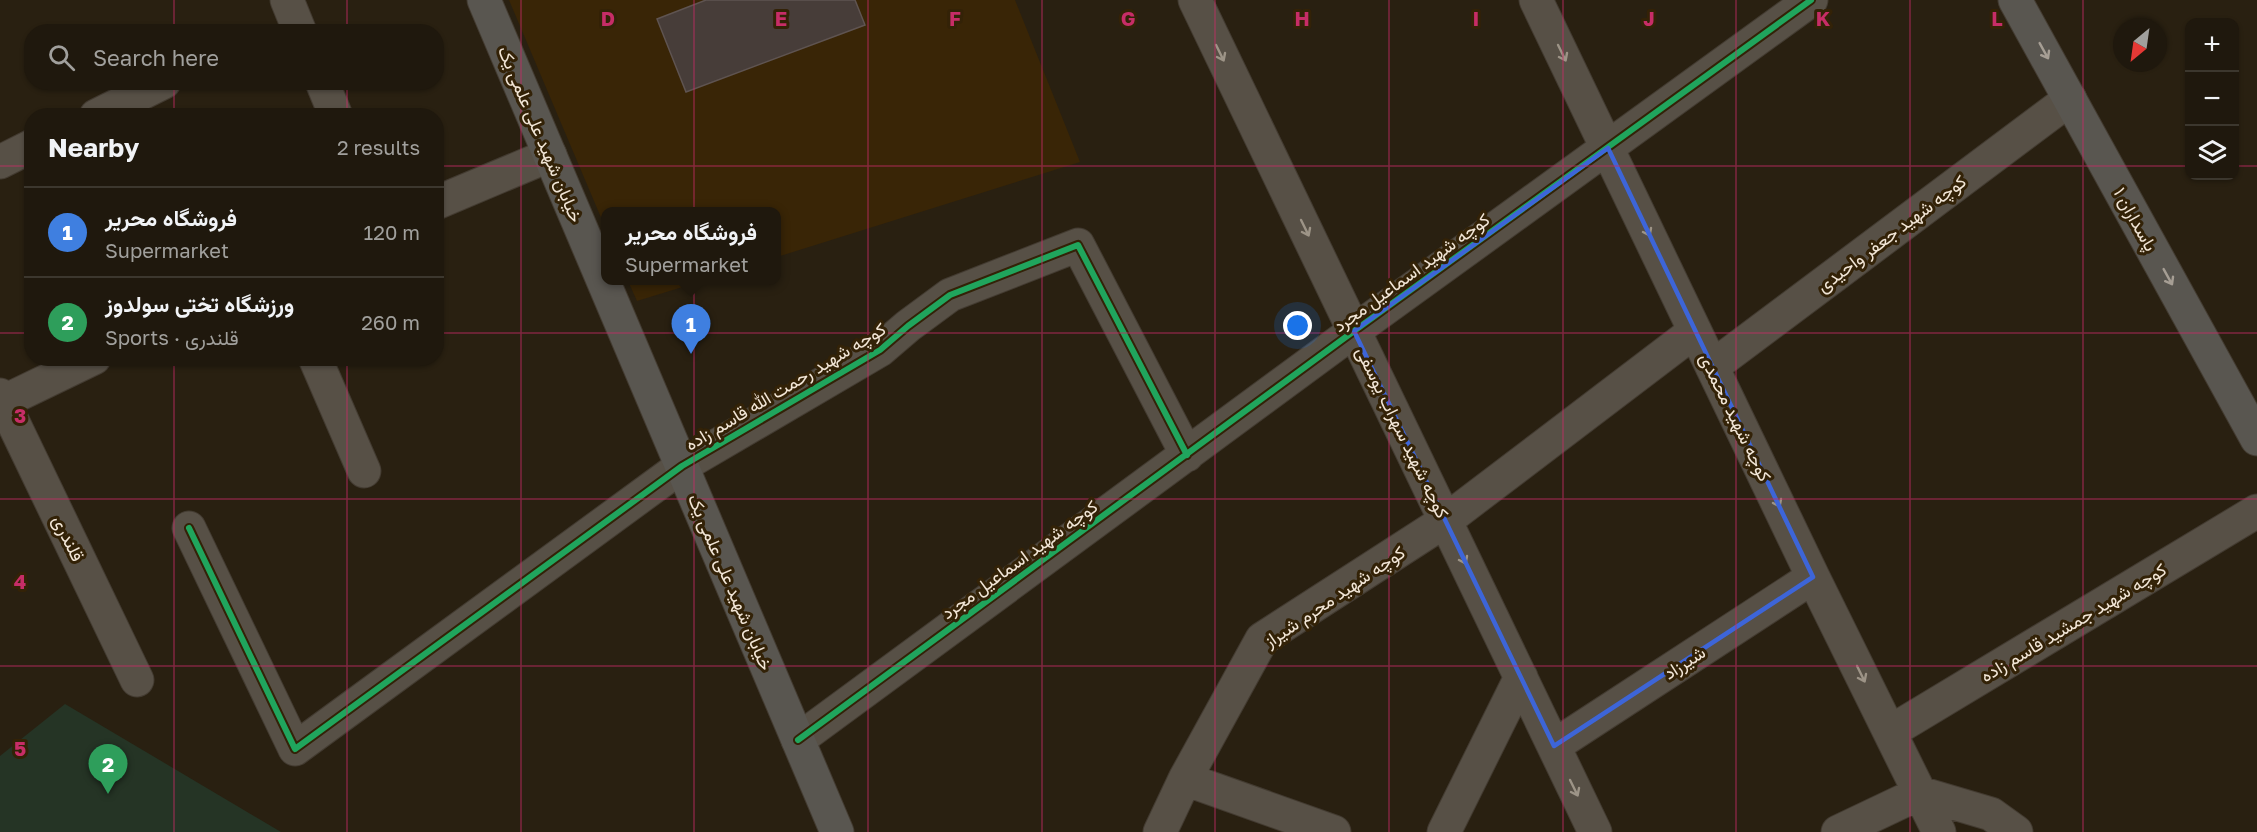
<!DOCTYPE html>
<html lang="en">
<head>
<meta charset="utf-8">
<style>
  body { margin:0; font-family:"Golos Text",Vazirmatn,sans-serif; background:#2c251b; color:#f1f3f6 }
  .controls { position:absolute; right:18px; top:18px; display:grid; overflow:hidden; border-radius:12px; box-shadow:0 2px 4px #0004 }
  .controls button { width:54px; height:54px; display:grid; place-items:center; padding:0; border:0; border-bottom:2px solid #3c372e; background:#1f180d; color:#f1f3f6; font:30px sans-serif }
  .compass { position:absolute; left:2113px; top:18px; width:54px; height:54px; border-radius:50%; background:#1f180d; box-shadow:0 2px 4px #0004; rotate:209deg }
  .you { position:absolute; left:1298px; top:326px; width:21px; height:21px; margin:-15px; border:4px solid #fff; border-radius:50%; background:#1a73e8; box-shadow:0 0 0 9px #1a73e833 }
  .badge { display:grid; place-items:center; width:39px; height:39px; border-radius:50%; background:#8c9099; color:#fff; font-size:20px; font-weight:700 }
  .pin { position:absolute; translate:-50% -50px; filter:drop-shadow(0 2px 3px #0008) }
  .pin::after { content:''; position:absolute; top:32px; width:21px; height:18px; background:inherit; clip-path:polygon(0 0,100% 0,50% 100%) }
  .popup { position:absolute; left:601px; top:207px; width:180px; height:78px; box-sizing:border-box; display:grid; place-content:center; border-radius:12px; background:#1f180d; filter:drop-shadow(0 2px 4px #0005); font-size:20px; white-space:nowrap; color:#a1a09d }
  .popup b { font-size:22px; color:#f1f3f6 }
  .popup::after { content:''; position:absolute; left:50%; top:100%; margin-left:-12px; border:12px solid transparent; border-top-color:#1f180d }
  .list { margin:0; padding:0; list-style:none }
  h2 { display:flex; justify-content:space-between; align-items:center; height:78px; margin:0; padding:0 24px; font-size:26px }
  h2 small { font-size:20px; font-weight:400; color:#a1a09d }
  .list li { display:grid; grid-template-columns:39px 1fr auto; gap:18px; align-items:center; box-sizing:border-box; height:90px; padding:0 24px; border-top:2px solid #3c372e }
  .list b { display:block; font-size:22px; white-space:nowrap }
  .list p { margin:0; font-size:20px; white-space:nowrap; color:#a1a09d }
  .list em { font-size:20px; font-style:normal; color:#a1a09d }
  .icon { flex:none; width:33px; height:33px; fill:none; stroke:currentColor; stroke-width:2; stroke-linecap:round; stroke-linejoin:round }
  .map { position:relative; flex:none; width:2257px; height:832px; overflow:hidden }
  .search { position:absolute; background:#1f180d; box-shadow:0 2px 4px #0004; left:24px; top:24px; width:420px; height:66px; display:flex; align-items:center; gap:15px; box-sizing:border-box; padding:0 21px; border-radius:24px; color:#a1a09d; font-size:22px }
  .panel { position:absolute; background:#1f180d; box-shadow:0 2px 4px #0004; left:24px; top:108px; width:420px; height:258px; border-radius:24px }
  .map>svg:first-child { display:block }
</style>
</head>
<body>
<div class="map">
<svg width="2257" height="832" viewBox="0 0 2257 832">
  <rect width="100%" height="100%" fill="#292011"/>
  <path fill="#392506" d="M509 0H1015L1080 162 777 257V212H606L605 227Z
    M628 281H702L637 301Z"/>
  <path fill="#253425" d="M65 704 281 832H0V756Z"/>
  <path fill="#473d39" stroke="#5f5451" stroke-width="1.5" d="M706 0H855L865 25 686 92 657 19Z"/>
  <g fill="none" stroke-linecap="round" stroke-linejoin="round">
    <g stroke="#433b31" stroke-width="35">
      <path id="minor" d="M287 0 300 32
        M1195 0 1595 832
        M1536 0 1813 577 1939 832
        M322 82 336 116
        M96 116 164 82
        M0 162 32 146
        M436 203 550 155
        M315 358 364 471
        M1712 367 2070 99
        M0 395 137 680
        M3 402 94 358
        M189 528 295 749 682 466 880 350 908 326 950 295 1078 245 1187 455
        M1890 732 2257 511
        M798 740 1354 331 1811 0
        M1554 746 1813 577
        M1185 779 1262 639 1445 521 1695 331
        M1160 832 1185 779 1334 832
        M1444 832 1521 677
        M1838 832 1920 793 1991 814 2016 832"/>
    </g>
    <g stroke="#433b31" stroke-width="35">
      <path id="secondary" d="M484 0 837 832
        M2015 0 2257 439"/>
    </g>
    <use href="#minor" stroke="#575046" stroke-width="33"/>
    <use href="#secondary" stroke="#595650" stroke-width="33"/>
    <g stroke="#332207" stroke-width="10">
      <path id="cycleway" d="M189 528 295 749 682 466 880 350 908 326 950 295 1078 245 1187 455
        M798 740 1354 331 1811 0"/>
    </g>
    <use href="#cycleway" stroke="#20a55d" stroke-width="6"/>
  </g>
  <defs><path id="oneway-shaft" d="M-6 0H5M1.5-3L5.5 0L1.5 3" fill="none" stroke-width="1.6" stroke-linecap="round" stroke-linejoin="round" transform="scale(1.5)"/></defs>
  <g stroke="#a69e94">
    <use href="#oneway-shaft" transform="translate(2044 51) rotate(61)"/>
    <use href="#oneway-shaft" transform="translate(2168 277) rotate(61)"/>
  </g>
  <g stroke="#9d9487">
    <use href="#oneway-shaft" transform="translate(1220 53) rotate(64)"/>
    <use href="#oneway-shaft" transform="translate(1562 53) rotate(64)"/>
    <use href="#oneway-shaft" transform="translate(1305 228) rotate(64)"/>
    <use href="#oneway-shaft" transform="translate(1646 228) rotate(64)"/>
    <use href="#oneway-shaft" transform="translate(1776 499) rotate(64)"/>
    <use href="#oneway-shaft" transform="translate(1462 556) rotate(64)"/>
    <use href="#oneway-shaft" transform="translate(1861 674) rotate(64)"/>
    <use href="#oneway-shaft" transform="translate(1574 788) rotate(64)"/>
  </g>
  <path fill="none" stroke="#3d65d8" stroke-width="4.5" stroke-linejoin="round" d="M1608 148 1813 577 1554 746 1354 331Z"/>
  <path fill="none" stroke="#c72d67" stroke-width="1.5" stroke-opacity="0.55" d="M174 0V32M347 0V32M521 0V832M694 0V832M868 0V832M1042 0V832M1215 0V832M1389 0V832M1563 0V832M1736 0V832M1910 0V832M2083 0V832M174 82V116M347 82V116M0 166H32M436 166H2190M2234 166H2257M0 333H32M436 333H2257M174 358V832M347 358V832M0 499H2257M0 666H2257"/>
  <g text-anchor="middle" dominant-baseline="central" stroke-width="6" stroke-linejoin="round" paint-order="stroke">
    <g font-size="18" fill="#f2e6d7" stroke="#332207">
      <text transform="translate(541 134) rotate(67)">خیابان شهید علی علمی یک</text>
      <text transform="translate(2136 219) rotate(61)">پاسداران ۱</text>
      <text transform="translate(1891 233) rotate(-37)">کوچه شهید جعفر واحیدی</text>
      <text transform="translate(1411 272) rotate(-36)">کوچه شهید اسماعیل مجرد</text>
      <text transform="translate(785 386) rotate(-31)">کوچه شهید رحمت الله قاسم زاده</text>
      <text transform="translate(1736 417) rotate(64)">کوچه شهید محمدی</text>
      <text transform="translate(1403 432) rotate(64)">کوچه شهید سهراب یوسفی</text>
      <text transform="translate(69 538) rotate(64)">قلندری</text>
      <text transform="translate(1019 559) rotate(-36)">کوچه شهید اسماعیل مجرد</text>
      <text transform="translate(731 582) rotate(67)">خیابان شهید علی علمی یک</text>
      <text transform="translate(1334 596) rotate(-34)">کوچه شهید محرم شیراز</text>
      <text transform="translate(2073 622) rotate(-31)">کوچه شهید جمشید قاسم زاده</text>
      <text transform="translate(1684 662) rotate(-33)">شیرزاد</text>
    </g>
  </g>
  <g font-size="20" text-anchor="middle" font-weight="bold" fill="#c72d67" stroke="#332207" stroke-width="6" stroke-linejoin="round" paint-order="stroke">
    <text x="608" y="26">D</text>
    <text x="781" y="26">E</text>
    <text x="955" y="26">F</text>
    <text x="1128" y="26">G</text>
    <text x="1302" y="26">H</text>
    <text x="1476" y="26">I</text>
    <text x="1649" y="26">J</text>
    <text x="1823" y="26">K</text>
    <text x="1997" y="26">L</text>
    <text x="20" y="423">3</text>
    <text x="20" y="589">4</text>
    <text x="20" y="756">5</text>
  </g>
</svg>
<div class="controls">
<button>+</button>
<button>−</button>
<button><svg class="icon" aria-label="layers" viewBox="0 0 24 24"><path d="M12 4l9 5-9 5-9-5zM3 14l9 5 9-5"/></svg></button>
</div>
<svg class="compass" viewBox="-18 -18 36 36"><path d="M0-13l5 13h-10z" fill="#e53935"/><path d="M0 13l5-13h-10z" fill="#a1a09d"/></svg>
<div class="you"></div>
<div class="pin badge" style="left:691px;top:354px;background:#3f7fe0">1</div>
<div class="popup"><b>فروشگاه محریر</b>Supermarket</div>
<div class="pin badge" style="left:108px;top:794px;background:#2e9e5b">2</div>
<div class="search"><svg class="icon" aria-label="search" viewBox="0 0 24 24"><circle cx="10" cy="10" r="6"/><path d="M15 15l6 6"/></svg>Search here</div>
<section class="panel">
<h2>Nearby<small>2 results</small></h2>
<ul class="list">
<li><span class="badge" style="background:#3f7fe0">1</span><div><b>فروشگاه محریر</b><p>Supermarket</p></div><em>120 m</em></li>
<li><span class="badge" style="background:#2e9e5b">2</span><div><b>ورزشگاه تختی سولدوز</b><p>Sports · قلندری</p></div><em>260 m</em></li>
</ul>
</section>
</div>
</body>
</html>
